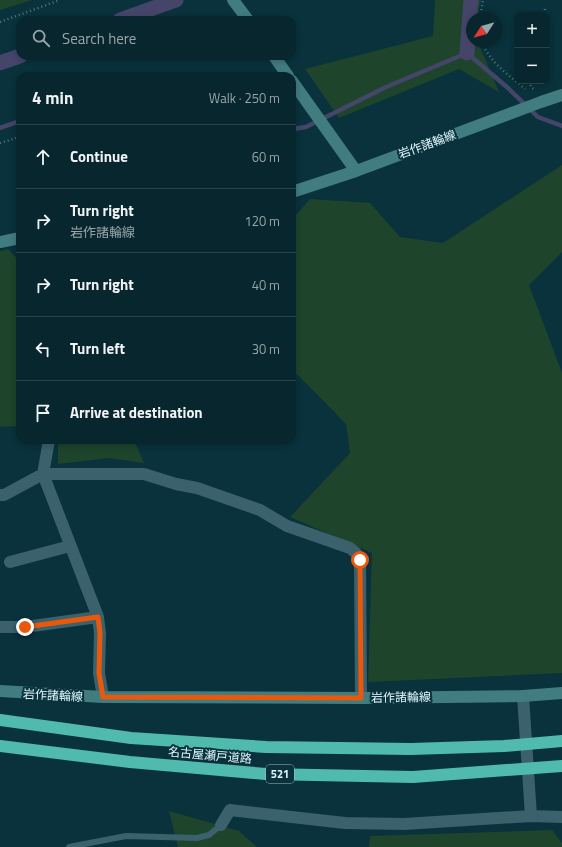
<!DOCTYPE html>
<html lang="en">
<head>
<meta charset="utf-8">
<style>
  body { margin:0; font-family:"Titillium Web","Noto Sans JP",sans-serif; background:#153239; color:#f1f3f6 }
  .controls { position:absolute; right:12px; top:12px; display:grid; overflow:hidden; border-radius:8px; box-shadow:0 2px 6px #0003 }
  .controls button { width:36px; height:36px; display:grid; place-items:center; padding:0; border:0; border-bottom:1px solid #284349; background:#07262d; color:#f1f3f6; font:20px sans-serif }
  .compass { position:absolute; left:466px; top:12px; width:36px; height:36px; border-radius:50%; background:#07262d; box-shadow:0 2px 6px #0003; rotate:234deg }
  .stop { position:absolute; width:12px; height:12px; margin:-9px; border:3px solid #ea580c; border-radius:50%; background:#fff }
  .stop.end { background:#ea580c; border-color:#fff; box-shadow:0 1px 4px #0008 }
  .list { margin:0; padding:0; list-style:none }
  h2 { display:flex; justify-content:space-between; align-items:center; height:52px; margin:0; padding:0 16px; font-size:17px }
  h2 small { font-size:13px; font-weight:400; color:#98a5aa }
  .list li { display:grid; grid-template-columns:26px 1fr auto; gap:12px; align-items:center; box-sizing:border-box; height:64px; padding:0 16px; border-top:1px solid #284349 }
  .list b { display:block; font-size:15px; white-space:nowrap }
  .list p { margin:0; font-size:13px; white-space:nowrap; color:#98a5aa }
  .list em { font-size:13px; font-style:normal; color:#98a5aa }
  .icon { flex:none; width:22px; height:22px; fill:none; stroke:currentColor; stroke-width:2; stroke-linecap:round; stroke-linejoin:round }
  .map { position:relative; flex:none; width:562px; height:847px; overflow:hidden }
  .search { position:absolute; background:#07262d; box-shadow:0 2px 6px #0003; left:16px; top:16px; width:280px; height:44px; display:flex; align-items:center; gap:10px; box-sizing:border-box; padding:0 14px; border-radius:12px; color:#98a5aa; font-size:15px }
  .panel { position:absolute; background:#07262d; box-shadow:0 2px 6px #0003; left:16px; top:72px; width:280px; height:372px; border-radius:12px }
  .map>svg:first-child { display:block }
</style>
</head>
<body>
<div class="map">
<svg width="562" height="847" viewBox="0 0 562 847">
  <rect width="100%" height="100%" fill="#09323c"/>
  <path fill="#1e442c" d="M0 0H32L0 10Z
    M435 0H481L477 18H472V42H478L499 92 459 69 339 118 305 69 433 36Z
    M562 165V252L529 285 562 373V673L368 682 372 553 290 517 350 453 346 424 292 369V220L310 199 370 203 400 237 443 243Z
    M8 249 20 262V426L0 427V251Z
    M58 440H134L144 463 109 458 58 464Z
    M169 811 239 831 257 847H178Z
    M552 830 562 843V847H369L370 836Z"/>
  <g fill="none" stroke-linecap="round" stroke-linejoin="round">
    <path stroke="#444569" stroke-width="4.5" d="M161 76H183
      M0 128 20 121
      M292 129 306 127 386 87 467 53 508 88 538 117 562 126"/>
    <path stroke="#444569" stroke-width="15" d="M120 20 176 0
      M467 53 471 0
      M0 63 20 56"/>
    <path stroke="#54767f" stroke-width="2.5" stroke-dasharray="1 3" stroke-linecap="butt" d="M545 9V15
      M480 18 483 0
      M0 22 60 0
      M482 42C489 62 510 76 525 89
      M530 81 531 87 535 90
      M0 143 20 137"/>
    <path stroke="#3a616c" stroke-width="6" d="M69 847 126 836 197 838 209 835 221 825"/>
    <path stroke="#3a616c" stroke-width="12" d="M49 440 43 474 98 617 100 633 99 673 103 697
      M0 495H4L43 474H144L176 484 197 488 260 510 287 526 350 548 356 553 360 560 361 698
      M10 562 70 546
      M0 627H25L98 617
      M523 696 531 816 562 817
      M221 825 230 810 345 823 404 824 531 816"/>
    <path stroke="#417c80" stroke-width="12" d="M233 0 248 20
      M274 56 288 76
      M292 81 356 171
      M292 192 356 171 541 102 562 95
      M0 242 20 238
      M0 691 103 697 361 698 523 696 562 693"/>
    <path stroke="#50baaf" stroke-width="12" d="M0 720 131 738 266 747 411 749 504 746 562 741
      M0 746 130 762 266 774 413 777 562 766"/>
  </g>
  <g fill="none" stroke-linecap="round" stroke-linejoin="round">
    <path stroke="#ea580c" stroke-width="5" d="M25 627 98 617 100 633 99 673 103 697 361 698 360 560"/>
  </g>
  <g text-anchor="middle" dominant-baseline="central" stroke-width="4" stroke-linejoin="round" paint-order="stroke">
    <rect fill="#09323c" stroke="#a1bcc4" stroke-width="1" x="266" y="765" width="28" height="18" rx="3"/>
    <g font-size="11" font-weight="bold" fill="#e2f7fe">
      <text x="280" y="774">521</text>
    </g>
    <g font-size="12" fill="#e2f7fe" stroke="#09323c">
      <text transform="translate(427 144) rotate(-20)">岩作諸輪線</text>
      <text transform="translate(53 695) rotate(3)">岩作諸輪線</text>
      <text transform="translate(401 697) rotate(-1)">岩作諸輪線</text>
      <text transform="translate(210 755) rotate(5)">名古屋瀬戸道路</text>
    </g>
  </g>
</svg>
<div class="controls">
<button>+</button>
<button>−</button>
</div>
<svg class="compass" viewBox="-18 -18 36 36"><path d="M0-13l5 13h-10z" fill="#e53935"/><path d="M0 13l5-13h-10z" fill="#98a5aa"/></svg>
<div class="stop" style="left:360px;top:560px"></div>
<div class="stop end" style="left:25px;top:627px"></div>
<div class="search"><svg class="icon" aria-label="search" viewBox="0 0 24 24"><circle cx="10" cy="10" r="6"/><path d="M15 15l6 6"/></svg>Search here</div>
<section class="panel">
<h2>4 min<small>Walk · 250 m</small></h2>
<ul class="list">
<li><svg class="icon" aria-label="ahead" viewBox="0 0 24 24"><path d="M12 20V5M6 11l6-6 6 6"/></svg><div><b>Continue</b></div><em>60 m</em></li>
<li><svg class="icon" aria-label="right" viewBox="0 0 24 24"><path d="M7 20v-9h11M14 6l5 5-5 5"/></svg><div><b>Turn right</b><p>岩作諸輪線</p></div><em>120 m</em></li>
<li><svg class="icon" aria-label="right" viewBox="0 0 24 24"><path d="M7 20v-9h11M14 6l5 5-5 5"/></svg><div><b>Turn right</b></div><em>40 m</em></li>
<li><svg class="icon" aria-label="left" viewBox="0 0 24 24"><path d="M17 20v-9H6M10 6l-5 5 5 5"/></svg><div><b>Turn left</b></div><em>30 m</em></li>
<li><svg class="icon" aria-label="arrive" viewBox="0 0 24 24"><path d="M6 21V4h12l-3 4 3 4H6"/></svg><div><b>Arrive at destination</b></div></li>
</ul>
</section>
</div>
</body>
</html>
